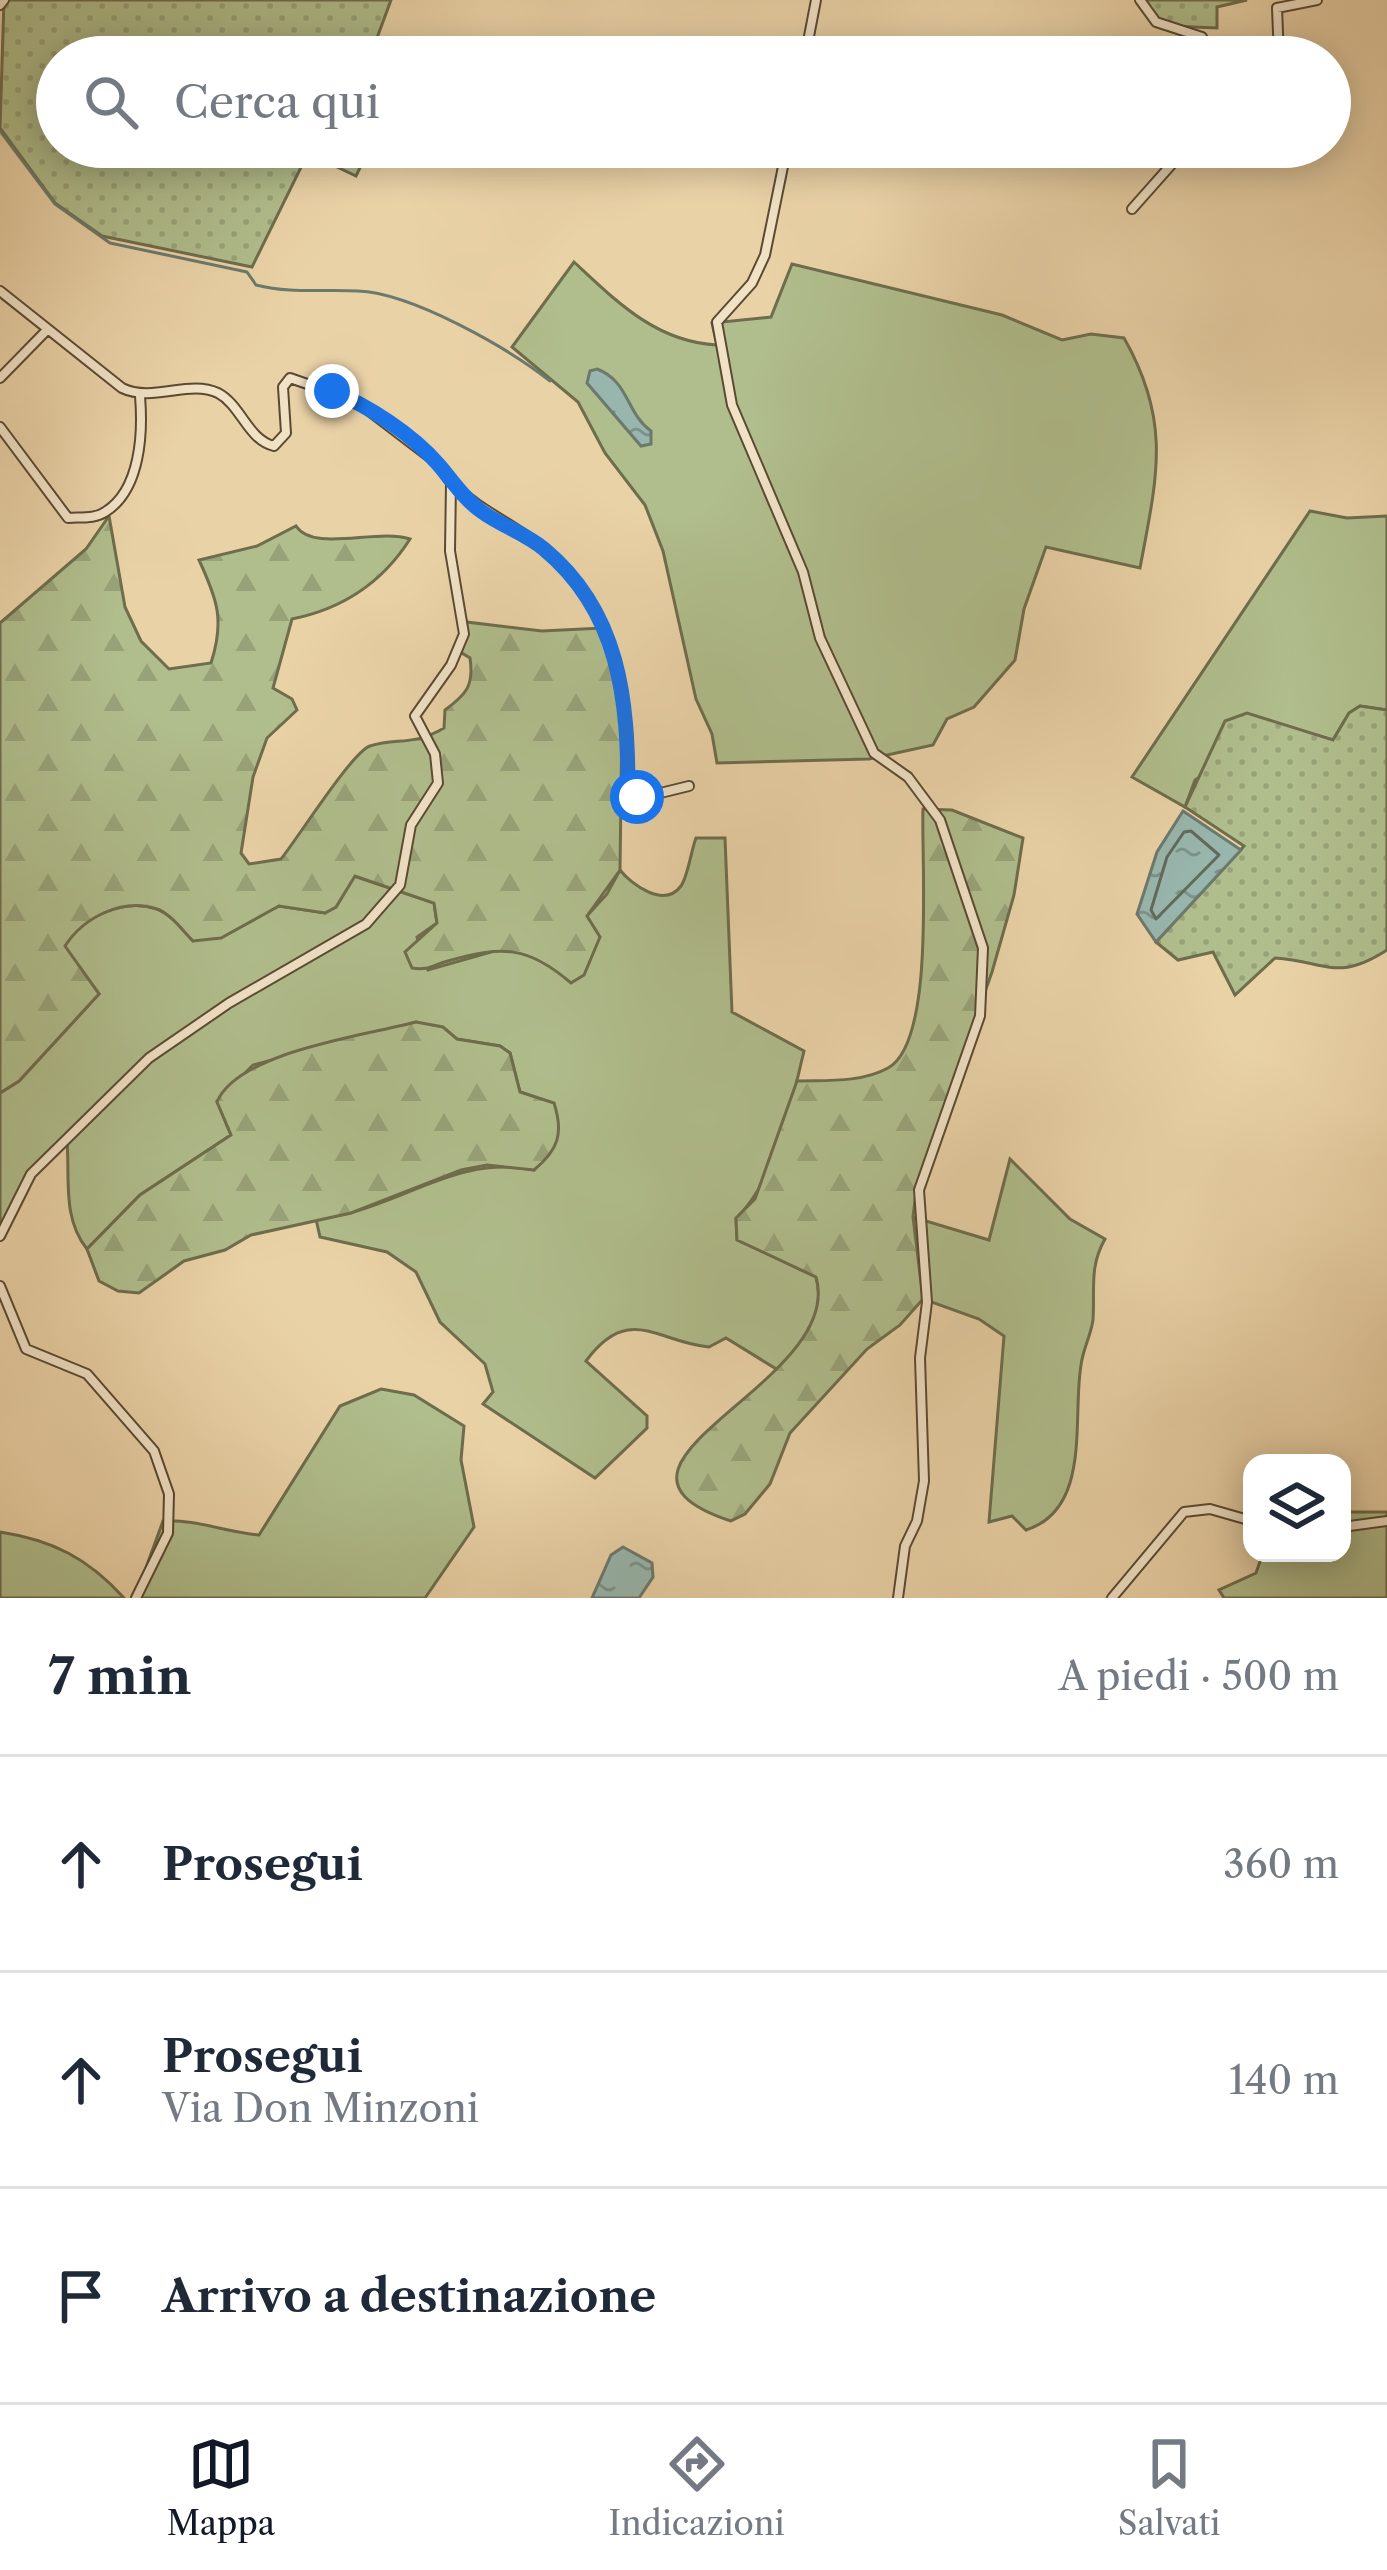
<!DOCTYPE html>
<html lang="it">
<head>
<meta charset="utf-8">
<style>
  body { margin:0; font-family:"Libre Caslon Text",serif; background:#f6f6f7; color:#1f2937 }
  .controls { position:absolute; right:36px; bottom:36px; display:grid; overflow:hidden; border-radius:24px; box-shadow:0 6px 30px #0003 }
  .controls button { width:108px; height:108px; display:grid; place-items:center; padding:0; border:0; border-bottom:3px solid #e0e1e3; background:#fff; color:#1f2937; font:60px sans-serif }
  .stop { position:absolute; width:36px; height:36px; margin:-27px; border:9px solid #1a73e8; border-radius:50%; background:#fff }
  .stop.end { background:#1a73e8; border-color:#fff; box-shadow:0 3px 12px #0008 }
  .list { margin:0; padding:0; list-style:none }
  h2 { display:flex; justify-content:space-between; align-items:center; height:156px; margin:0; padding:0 48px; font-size:51px }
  h2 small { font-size:39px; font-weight:400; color:#747a83 }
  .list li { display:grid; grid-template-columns:78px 1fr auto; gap:36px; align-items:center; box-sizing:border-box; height:216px; padding:0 48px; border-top:3px solid #e0e1e3 }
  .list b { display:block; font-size:45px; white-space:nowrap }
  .list p { margin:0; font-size:39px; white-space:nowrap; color:#747a83 }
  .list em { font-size:39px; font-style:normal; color:#747a83 }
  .icon { flex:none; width:66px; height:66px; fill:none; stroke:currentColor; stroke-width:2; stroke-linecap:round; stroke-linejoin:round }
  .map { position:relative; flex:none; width:1387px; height:1598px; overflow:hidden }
  .search { position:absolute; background:#fff; box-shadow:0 6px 30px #0003; left:36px; right:36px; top:36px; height:132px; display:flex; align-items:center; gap:30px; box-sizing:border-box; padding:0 42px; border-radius:66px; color:#747a83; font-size:45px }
  .sheet { height:804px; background:#fff }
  nav { display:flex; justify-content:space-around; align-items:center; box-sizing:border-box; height:168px; border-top:3px solid #e0e1e3; background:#fff; font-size:33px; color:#747a83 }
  nav a { display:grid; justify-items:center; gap:6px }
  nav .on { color:#111827 }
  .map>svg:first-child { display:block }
</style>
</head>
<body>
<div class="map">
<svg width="1387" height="1598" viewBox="0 0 1387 1598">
  <defs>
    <pattern id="forest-firs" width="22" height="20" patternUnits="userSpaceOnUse" patternTransform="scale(3)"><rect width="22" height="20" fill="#b0bd8c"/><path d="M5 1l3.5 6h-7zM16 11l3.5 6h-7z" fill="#98a278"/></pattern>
    <pattern id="park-dots" width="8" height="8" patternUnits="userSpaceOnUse" patternTransform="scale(3)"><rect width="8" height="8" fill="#b0bd8c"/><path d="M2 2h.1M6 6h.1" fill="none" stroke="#98a278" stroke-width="1.8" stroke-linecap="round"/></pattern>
    <pattern id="water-ripples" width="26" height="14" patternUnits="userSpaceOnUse" patternTransform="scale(3)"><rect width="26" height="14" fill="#98b6ad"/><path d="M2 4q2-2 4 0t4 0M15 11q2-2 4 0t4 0" fill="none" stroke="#7c938b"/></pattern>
  </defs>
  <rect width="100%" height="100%" fill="#ead2a7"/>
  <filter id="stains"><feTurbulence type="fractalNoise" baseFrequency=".00167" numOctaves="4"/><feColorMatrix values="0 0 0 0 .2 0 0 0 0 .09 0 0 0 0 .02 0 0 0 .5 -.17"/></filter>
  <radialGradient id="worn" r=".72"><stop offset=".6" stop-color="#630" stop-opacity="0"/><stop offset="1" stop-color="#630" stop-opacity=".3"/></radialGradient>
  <path fill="#b0bd8c" stroke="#6e6d4c" stroke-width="3" d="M574 262C616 301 656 342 717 345L712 323 771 317 792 264 1002 315 1062 340 1091 334 1124 338C1172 422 1157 477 1140 568L1046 547 1024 609 1015 660 974 707 947 719 933 745 869 759 717 763 712 734 696 699 663 551 645 505 605 453 578 402 512 347Z
    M1310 511 1347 518 1387 516V710L1360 706 1349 713 1333 740 1283 726 1195 780 1185 807 1132 777Z
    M696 838H725L732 1012 804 1051C790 1108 778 1176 736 1219L737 1239 816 1277C827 1314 802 1343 778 1370L726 1338 709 1347C657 1342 629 1303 586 1361L647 1416V1428L595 1478 483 1404 493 1392 485 1364 440 1322 416 1272 387 1252 320 1237 316 1219C328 1216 341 1216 353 1212 417 1194 465 1156 534 1170L554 1104 520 1092 510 1053 500 1046 456 1039 416 1022 253 1065 217 1101 231 1135 140 1195 87 1249C62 1218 70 1178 67 1140L21 1185 0 1233V1093L19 1081 99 994 64 946C83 918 122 897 157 909 171 914 183 930 193 941L279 906 325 913 336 907 354 876 434 903 437 923 417 937 428 970 505 948 546 961 607 894 620 870C631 884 664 909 681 886 688 876 691 851 696 838Z
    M1010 1159 1070 1219 1105 1239C1089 1267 1095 1289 1093 1320 1091 1335 1083 1349 1081 1365 1072 1418 1092 1509 1026 1530L1012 1516 989 1522 1004 1336 979 1319 923 1299 913 1217 989 1240Z
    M381 1389 414 1395 464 1426 461 1460 474 1527 425 1598H135L163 1521C196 1519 225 1532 259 1535L340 1406Z
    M1342 1512H1387V1598H1224L1219 1590 1256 1573 1263 1553H1342Z
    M0 1532C52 1540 88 1558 124 1598H0Z"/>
  <path fill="url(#forest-firs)" stroke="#6e6d4c" stroke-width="3" d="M109 516 125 607 141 641 169 669 211 663C225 620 217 599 199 560L257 546 296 526C314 553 377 528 410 539 382 583 342 609 292 619L273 688 292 699 297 710 267 738 253 777 241 853 249 864 281 859C298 838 352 752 370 746 397 737 412 747 444 728L445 710C467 694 474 685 470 658L457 650 466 622 542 631 602 628 622 715 620 870 587 916 600 937 584 975 571 983C527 945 502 946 448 961 433 965 428 971 412 968L405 952 437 923 434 903 355 876 336 907 325 913 279 906 221 938 193 941C183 931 171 914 157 909 122 897 83 918 65 946L99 994 19 1081 0 1093V623L86 549Z
    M923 809 952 810 1023 838 1014 895 992 972 917 1184 913 1217 923 1299 900 1325 867 1349 790 1433 770 1484 745 1514 731 1521C561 1465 847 1384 816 1277L737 1240 736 1218 755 1199 797 1081C825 1080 861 1083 888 1068 936 1042 921 861 923 809Z
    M416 1022 443 1027 457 1039 500 1046 510 1053 520 1092 554 1103C564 1134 558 1150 534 1170L487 1165 461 1170 351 1213 251 1235 225 1250 184 1261 139 1293 118 1291 99 1281 87 1249 140 1195 231 1135 217 1102C238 1052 363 1036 416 1022Z"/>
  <path fill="url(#park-dots)" stroke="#6e6d4c" stroke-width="3" d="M4 0H391L370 57H57V147H370L356 176 308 153 252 267 102 236 55 203 0 128Z
    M1144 0H1247L1217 7V28L1168 26 1148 14Z
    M1360 706 1387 710V950C1337 982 1328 962 1275 958L1235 995 1213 952 1178 960 1156 942 1244 846 1185 807 1225 721 1247 713 1333 740 1349 713Z"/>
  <path fill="url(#water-ripples)" stroke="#6c796d" stroke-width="3" d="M597 369C629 381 626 413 651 431V444L641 446 587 383 590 371Z
    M1183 811 1241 850 1156 942 1137 914 1157 852Z
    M623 1547 652 1563 653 1577 639 1598H592L611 1555Z"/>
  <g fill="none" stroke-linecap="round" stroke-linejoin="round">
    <path stroke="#626a5c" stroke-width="3" d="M1191 831 1219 855 1156 919 1151 910 1167 857 1184 832Z"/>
    <path stroke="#6c796d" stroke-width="3" d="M0 131 55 204 110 243 247 272 256 285C291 294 323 289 358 291 412 293 508 348 550 381"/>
    <g stroke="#5b4a33" stroke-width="12">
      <path id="minor" d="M1140 0 1156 22 1202 37 1214 57
        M0 5 4 0
        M805 57 816 0
        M1279 57 1277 8 1317 0
        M787 147 765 255 752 283 717 322 732 405 803 572 820 638 874 753 908 777 940 820 983 948 980 1016 919 1190 927 1302 920 1358 924 1481 917 1521 905 1546 898 1598
        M1132 209 1187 147
        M0 291 122 388C153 403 189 379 218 393 241 405 248 440 274 446L286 433 283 387 290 378 356 401 436 462 451 483 450 551 464 634 451 665 415 716 435 754 438 783 411 825 400 885 366 924 229 1003 149 1058 31 1174 0 1236
        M0 378 46 331
        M0 427 68 518C80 517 95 519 105 512 141 490 143 432 140 396
        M452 484C481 511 513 524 543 548 620 611 628 700 628 792L644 797 689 786
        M0 1286 26 1349 87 1374 154 1451 169 1494 168 1533 136 1598
        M1342 1527 1387 1521
        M1112 1598 1184 1512 1210 1509 1252 1521"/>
    </g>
    <use href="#minor" stroke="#f1e2c6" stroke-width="8"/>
  </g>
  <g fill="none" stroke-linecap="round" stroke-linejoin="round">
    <path stroke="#1a73e8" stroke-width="15" d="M332 391C367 405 412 434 438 464 452 480 463 498 481 511 501 526 525 533 544 549 620 612 628 700 628 792L637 797"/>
  </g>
  <rect width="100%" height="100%" filter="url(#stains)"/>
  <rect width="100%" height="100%" fill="url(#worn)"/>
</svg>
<div class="controls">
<button><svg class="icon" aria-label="layers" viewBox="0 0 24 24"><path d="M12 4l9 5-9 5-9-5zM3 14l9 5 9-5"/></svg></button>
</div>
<div class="stop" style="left:637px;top:797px"></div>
<div class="stop end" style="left:332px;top:391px"></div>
<div class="search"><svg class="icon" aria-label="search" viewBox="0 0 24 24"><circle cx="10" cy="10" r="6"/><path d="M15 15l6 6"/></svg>Cerca qui</div>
</div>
<section class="sheet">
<h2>7 min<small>A piedi · 500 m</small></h2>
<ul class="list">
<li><svg class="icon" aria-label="ahead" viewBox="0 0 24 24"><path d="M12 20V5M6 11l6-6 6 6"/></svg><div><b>Prosegui</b></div><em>360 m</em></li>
<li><svg class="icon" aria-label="ahead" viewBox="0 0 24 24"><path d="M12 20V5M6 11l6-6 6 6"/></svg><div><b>Prosegui</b><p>Via Don Minzoni</p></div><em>140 m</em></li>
<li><svg class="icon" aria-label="arrive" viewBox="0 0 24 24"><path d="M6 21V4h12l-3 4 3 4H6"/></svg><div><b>Arrivo a destinazione</b></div></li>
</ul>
</section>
<nav>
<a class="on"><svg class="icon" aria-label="map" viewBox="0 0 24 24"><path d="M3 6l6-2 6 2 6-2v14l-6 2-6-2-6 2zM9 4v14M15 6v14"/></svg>Mappa</a>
<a><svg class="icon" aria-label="directions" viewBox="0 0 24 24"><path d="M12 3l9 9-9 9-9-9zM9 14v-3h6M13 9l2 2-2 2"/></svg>Indicazioni</a>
<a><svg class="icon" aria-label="saved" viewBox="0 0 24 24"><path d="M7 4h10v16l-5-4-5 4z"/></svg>Salvati</a>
</nav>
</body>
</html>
